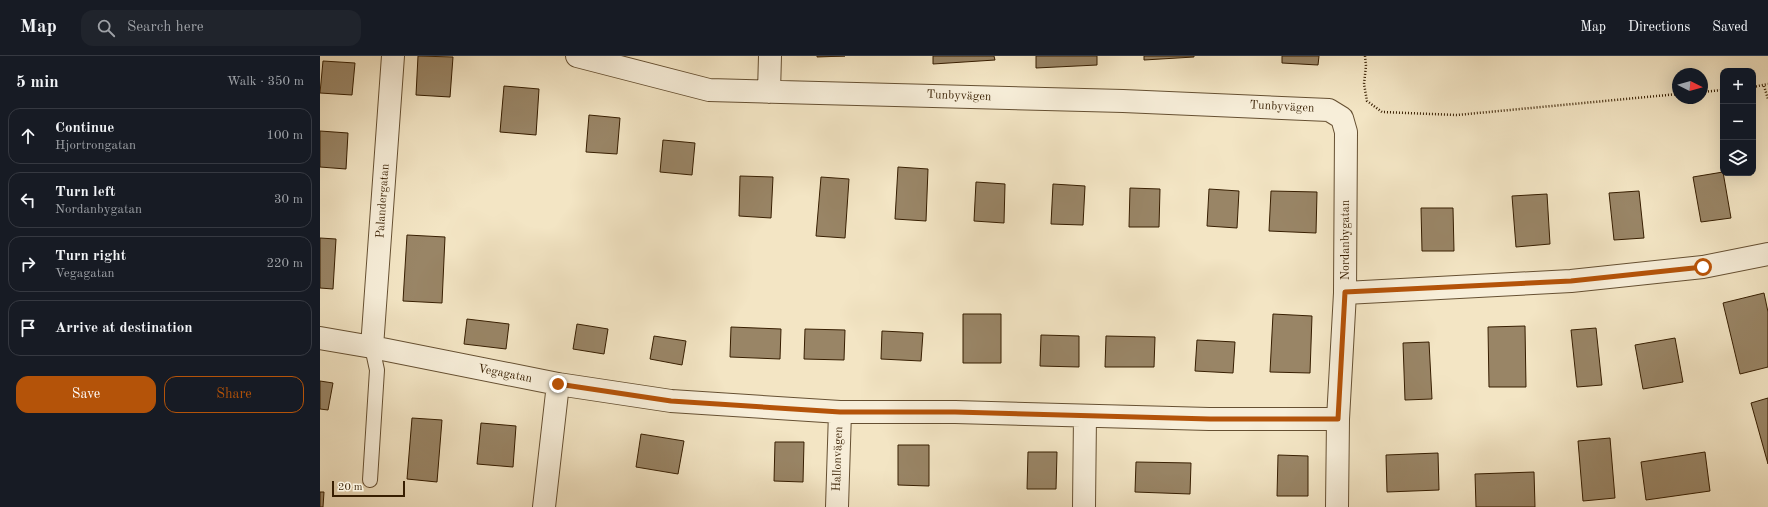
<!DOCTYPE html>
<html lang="en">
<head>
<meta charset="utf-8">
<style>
  body { margin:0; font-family:"Old Standard TT",serif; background:#20242c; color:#f1f3f6 }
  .controls { position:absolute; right:12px; top:12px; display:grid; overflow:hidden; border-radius:8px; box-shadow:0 4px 16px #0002 }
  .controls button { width:36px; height:36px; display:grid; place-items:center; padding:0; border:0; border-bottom:1px solid #363941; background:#171b24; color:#f1f3f6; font:20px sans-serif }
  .compass { position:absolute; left:1352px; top:12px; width:36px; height:36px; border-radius:50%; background:#171b24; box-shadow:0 4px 16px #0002; rotate:95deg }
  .scale { position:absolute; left:12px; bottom:10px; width:73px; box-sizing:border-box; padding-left:4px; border:2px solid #371e01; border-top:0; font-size:11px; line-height:14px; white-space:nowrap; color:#371e01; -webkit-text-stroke:3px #f7eed9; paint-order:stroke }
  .stop { position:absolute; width:12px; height:12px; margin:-9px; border:3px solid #b45309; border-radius:50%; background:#fff }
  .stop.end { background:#b45309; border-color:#fff; box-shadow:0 1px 4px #0008 }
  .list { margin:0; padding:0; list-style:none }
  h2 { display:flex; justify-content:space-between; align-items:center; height:52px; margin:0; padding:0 16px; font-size:17px }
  h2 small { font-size:13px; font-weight:400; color:#9ea1a6 }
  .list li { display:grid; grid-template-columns:26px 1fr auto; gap:12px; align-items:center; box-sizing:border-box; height:56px; margin:0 8px 8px; padding:0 8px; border:1px solid #363941; border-radius:12px }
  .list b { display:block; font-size:15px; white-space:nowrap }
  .list p { margin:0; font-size:13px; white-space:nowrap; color:#9ea1a6 }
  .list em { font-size:13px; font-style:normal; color:#9ea1a6 }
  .actions { display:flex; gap:8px; padding:12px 16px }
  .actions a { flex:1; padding:9px 0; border:1px solid #b45309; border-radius:12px; text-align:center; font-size:14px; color:#b45309 }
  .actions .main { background:#b45309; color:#fff }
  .icon { flex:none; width:22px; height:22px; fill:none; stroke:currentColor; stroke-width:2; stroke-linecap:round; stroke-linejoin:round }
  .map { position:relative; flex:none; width:1448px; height:451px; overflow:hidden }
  header { display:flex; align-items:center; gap:24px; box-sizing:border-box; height:56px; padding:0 20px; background:#171b24; border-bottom:1px solid #363941 }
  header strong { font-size:19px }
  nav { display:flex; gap:22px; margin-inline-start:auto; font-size:14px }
  .search { width:280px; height:36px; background:#20242c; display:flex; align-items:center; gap:10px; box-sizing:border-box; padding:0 14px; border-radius:12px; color:#9ea1a6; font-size:15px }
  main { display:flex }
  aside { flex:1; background:#171b24 }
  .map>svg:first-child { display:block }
</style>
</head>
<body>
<header>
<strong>Map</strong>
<div class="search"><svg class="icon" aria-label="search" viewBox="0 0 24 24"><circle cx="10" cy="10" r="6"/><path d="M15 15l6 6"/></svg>Search here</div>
<nav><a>Map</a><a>Directions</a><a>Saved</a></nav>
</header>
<main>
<aside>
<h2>5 min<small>Walk · 350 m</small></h2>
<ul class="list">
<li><svg class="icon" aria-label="ahead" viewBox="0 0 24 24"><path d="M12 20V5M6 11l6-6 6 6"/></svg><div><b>Continue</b><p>Hjortrongatan</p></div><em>100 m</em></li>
<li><svg class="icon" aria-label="left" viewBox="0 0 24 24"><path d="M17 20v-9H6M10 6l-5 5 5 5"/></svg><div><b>Turn left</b><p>Nordanbygatan</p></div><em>30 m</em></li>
<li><svg class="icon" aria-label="right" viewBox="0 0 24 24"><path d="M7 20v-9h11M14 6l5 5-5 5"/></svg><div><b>Turn right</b><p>Vegagatan</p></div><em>220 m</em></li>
<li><svg class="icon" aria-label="arrive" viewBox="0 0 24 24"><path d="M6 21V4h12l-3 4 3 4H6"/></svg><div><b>Arrive at destination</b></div></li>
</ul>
<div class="actions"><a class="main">Save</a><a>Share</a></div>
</aside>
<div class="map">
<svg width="1448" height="451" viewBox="0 0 1448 451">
  <rect width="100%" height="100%" fill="#f3e5c4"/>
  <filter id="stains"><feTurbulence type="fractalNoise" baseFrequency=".005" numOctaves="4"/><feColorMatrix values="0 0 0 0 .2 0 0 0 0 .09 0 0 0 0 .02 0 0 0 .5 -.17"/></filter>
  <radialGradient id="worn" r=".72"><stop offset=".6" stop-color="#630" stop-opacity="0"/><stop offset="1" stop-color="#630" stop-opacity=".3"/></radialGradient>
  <path fill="#998566" stroke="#371e01" d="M98 0 133 1 130 41 96 39Z
    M497 0H525L497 1Z
    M613 0H674L675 4 613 8Z
    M716 0H777V9L716 12Z
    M824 0H874V1L824 4Z
    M962 0H999L998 9 962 7Z
    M3 5 35 7 32 39 0 37Z
    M184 30 219 33 216 79 180 76Z
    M269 59 300 62 297 98 266 96Z
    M0 75 28 77 26 113 0 111Z
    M343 84 375 87 372 119 340 116Z
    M578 111 608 113 606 165 575 163Z
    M1403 116 1411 162 1381 166 1373 121Z
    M420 120 453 121 451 162 419 160Z
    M501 121 529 123 525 182 496 180Z
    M656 126 685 128 684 167 654 165Z
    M733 128 765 130 763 169 731 168Z
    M810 132 840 133 839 171H809Z
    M889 133 919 135 917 172 887 170Z
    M951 135 997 136 996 177 949 175Z
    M1319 135 1324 182 1294 184 1289 137Z
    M1227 138 1230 188 1196 191 1192 140Z
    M1101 152H1133L1134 195H1102Z
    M87 179 125 181 122 247 83 245Z
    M0 182 16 183 13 233 0 232Z
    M1444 237 1448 256V311L1420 318 1403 247Z
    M643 258H681V307H643Z
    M953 258 992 260 990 317 950 316Z
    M147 263 189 268 186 293 144 288Z
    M257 268 288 273 284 298 253 293Z
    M1205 270 1206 331H1169L1168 271Z
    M411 271 461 273 460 303 410 301Z
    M1276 272 1282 329 1257 331 1251 274Z
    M485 273 525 274 524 304 484 303Z
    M562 275 603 277 601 305 561 303Z
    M721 279 759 280V311L720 310Z
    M334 280 366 285 362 309 330 303Z
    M786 280 835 281 834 311H785Z
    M1355 282 1363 326 1323 333 1315 289Z
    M877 284 915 286 913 317 875 315Z
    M1109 286 1112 343 1085 344 1083 287Z
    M0 325 13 327 8 354 0 353Z
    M1448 342V408L1431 347Z
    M92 362 122 364 117 426 87 423Z
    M161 367 196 370 193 411 157 408Z
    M321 378 364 385 358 418 316 411Z
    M1290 382 1295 442 1263 445 1258 385Z
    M455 386H484L483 426 454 425Z
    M578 389H609V430L578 429Z
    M708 396H737L736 433H707Z
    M1385 396 1390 435 1326 444 1321 406Z
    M1118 397 1119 434 1067 436 1066 399Z
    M958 399 988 400V440H957Z
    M816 406 871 407 870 438 815 436Z
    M1214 416 1215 451H1156L1155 418Z
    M0 436H4L3 451H0Z"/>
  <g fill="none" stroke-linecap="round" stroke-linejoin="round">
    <g stroke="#665032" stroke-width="16">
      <path id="lane" d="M50 424 57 314 52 291"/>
    </g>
    <g stroke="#665032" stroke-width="24">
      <path id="street" d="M257 0 389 34 803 45 1009 54 1022 62 1026 76 1025 237 1018 363 1017 451
        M449 36 450 0
        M1025 237 1251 225 1383 211 1448 198
        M0 282 52 291 238 328 351 345 520 356H635L889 363H1018
        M52 291 73 0
        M224 451 238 328
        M517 451 520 356
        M764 451 765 360"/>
    </g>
    <path stroke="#371e01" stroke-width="2.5" stroke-dasharray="1 2" stroke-linecap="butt" d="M1045 0 1046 10 1044 28 1047 45 1062 56 1137 59 1358 38
      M1444 30 1448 43
      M1433 31 1448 28
      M1382 36 1403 34"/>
    <use href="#lane" stroke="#f7eed9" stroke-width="14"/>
    <use href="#street" stroke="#f7eed9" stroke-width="22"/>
  </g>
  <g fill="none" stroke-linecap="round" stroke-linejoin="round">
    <path stroke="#b45309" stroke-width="5" d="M238 328 351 345 520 356H635L890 363H1018L1025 236 1251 225 1383 211"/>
  </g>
  <g text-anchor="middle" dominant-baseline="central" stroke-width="3" stroke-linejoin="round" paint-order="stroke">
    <g font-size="12" fill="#371e01" stroke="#f7eed9">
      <text transform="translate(639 40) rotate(2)">Tunbyvägen</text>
      <text transform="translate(962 51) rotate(3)">Tunbyvägen</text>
      <text transform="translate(63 145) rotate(-86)">Palandergatan</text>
      <text transform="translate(1026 184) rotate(-90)">Nordanbygatan</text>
      <text transform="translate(185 318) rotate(11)">Vegagatan</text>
      <text transform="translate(518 403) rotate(-88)">Hallonvägen</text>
    </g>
  </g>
  <rect width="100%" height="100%" filter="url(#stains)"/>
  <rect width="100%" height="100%" fill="url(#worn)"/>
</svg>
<div class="controls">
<button>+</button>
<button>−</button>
<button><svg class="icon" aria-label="layers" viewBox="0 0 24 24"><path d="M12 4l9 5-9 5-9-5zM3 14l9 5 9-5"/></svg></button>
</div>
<svg class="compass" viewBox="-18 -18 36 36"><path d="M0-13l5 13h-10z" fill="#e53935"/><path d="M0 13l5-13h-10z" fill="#9ea1a6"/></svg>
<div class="scale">20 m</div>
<div class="stop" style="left:1383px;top:211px"></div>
<div class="stop end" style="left:238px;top:328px"></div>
</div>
</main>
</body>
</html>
